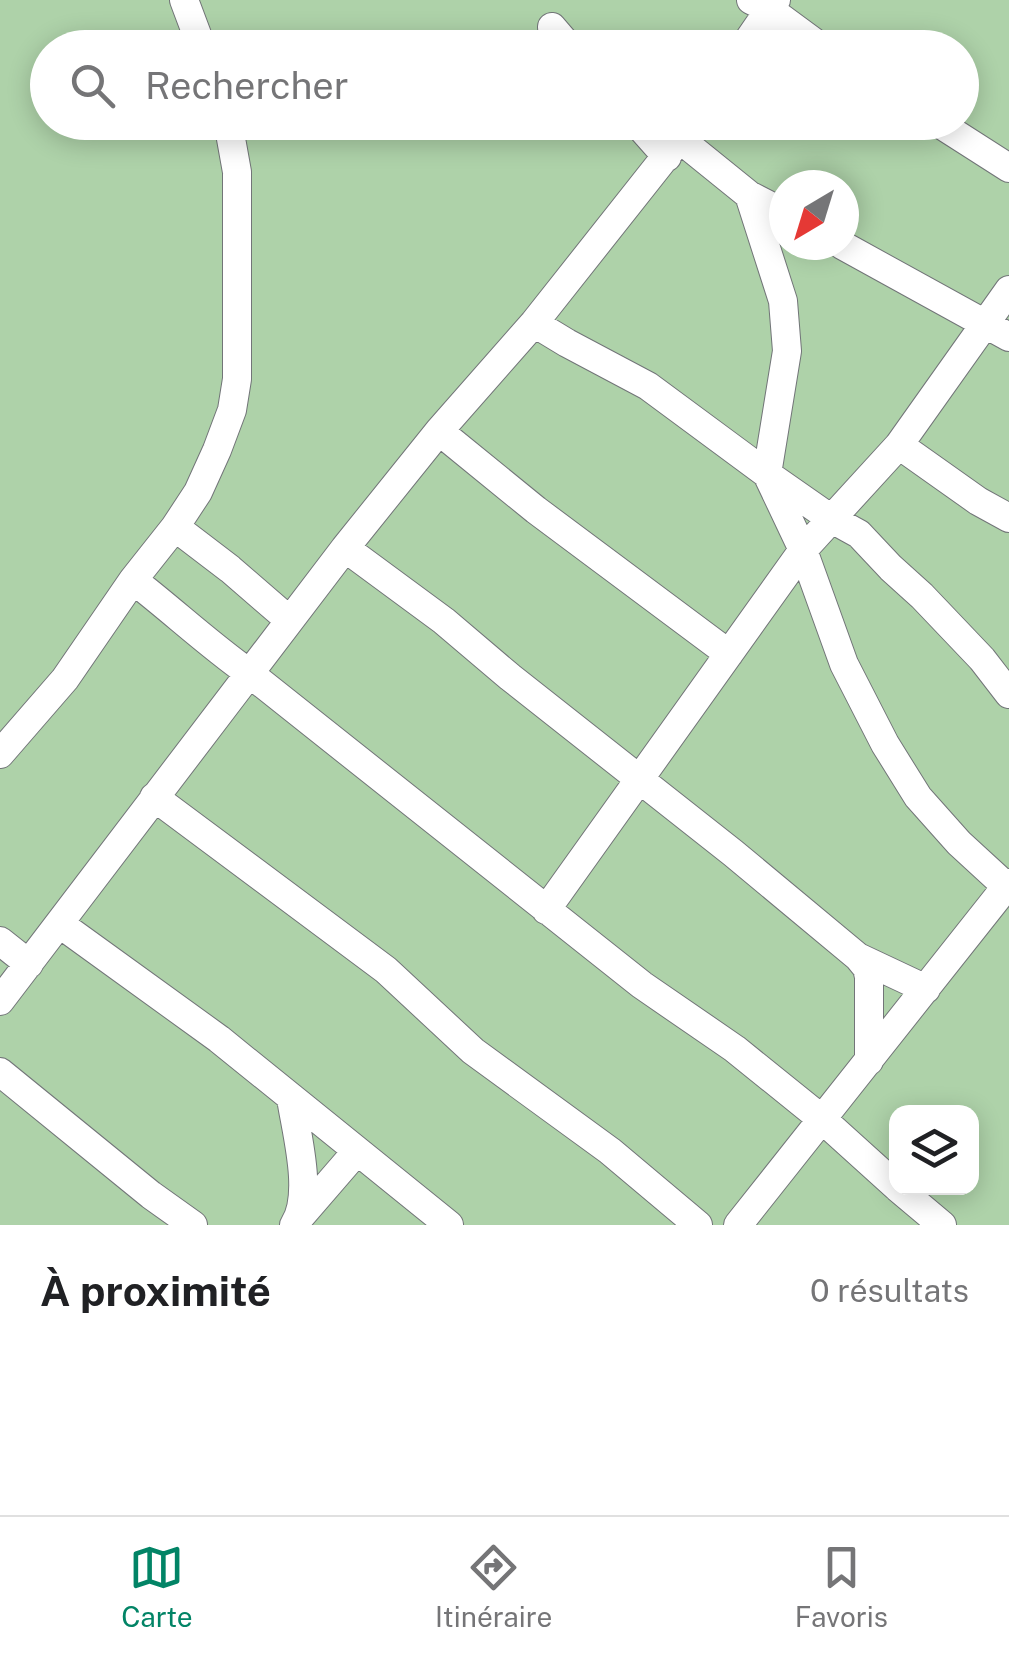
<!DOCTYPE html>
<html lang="fr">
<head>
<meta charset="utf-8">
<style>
  body { margin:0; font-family:"Public Sans",sans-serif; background:#f2f2f2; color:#202124 }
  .controls { position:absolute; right:30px; bottom:30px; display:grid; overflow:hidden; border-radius:20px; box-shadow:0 5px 25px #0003 }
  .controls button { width:90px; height:90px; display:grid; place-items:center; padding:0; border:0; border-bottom:2px solid #e0e0e0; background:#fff; color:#202124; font:50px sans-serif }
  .compass { position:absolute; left:769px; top:170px; width:90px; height:90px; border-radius:50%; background:#fff; box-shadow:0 5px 25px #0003; rotate:218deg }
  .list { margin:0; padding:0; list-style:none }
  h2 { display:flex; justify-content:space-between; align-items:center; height:130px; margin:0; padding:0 40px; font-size:42px }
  h2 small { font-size:32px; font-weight:400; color:#757577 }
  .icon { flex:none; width:55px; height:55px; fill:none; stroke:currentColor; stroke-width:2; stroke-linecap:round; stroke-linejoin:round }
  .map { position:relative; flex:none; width:1009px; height:1225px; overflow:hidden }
  .search { position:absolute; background:#fff; box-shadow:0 5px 25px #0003; left:30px; right:30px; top:30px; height:110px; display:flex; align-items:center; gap:25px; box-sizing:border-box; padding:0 35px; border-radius:55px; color:#757577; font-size:38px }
  .sheet { height:290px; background:#fff }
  nav { display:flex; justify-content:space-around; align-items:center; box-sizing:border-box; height:140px; border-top:2px solid #e0e0e0; background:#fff; font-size:28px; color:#757577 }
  nav a { display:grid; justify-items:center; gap:5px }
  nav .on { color:#028466 }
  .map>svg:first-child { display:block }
</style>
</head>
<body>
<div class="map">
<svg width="1009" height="1225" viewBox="0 0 1009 1225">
  <rect width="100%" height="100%" fill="#f7fbfe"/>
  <path fill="#aed2a9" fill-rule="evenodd" d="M0 0H1009V1225H0ZM48 48H962V122H48ZM784 185H844V245H784ZM896 1112H972V1188H896Z"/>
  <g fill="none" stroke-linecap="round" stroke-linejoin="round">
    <g stroke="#727578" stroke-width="30">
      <path id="minor" d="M184 0 202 48
        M751 0 769 9 822 48
        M552 27 570 48
        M743 48 776 0
        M636 122 667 157
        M937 122 1009 168
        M681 140 749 195 783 301 787 351 767 474 803 550 844 664 885 744 918 797 959 843 1009 889
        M749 195 784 213
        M842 245 1009 337
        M534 323 567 343 648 386 767 474 830 518 859 534 891 568 922 596 982 659 1009 694
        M439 431 536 510 729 654
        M899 445 978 501 1009 518
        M175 527 230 569 289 620
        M345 548 444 621 510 677 733 853 858 957 867 968 869 977V1061
        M133 580C172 610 208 644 249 673L642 985 735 1049 823 1120 896 1186
        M0 754 65 679 133 580 175 527 198 492 217 450 232 410 237 379V172L228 122
        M154 797 386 970 473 1051 610 1151 698 1225
        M546 910 803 550 899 445 1009 290
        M60 924 219 1039 449 1225
        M0 941 29 964
        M858 957 926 989
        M0 1001 345 548 439 431 534 323 693 122
        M0 1072 151 1195 193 1225
        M291 1098C296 1132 314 1195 294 1225
        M898 1188 942 1225
        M300 1217 357 1151
        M738 1225 1009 883"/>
    </g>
    <use href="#minor" stroke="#fff" stroke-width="28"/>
  </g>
</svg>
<div class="controls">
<button><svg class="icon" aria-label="layers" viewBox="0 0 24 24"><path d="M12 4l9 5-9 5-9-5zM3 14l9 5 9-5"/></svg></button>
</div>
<svg class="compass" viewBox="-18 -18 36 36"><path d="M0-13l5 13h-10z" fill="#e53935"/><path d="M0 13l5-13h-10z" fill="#757577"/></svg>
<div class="search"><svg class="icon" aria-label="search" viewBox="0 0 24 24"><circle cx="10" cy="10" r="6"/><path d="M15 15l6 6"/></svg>Rechercher</div>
</div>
<section class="sheet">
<h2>À proximité<small>0 résultats</small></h2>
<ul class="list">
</ul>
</section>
<nav>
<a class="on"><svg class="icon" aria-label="map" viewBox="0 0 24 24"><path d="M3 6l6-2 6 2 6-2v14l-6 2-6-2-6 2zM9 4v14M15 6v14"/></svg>Carte</a>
<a><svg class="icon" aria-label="directions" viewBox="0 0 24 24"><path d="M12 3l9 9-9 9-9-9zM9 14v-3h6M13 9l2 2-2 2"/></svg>Itinéraire</a>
<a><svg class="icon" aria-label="saved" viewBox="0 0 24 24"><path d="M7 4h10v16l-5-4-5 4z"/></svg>Favoris</a>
</nav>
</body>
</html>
